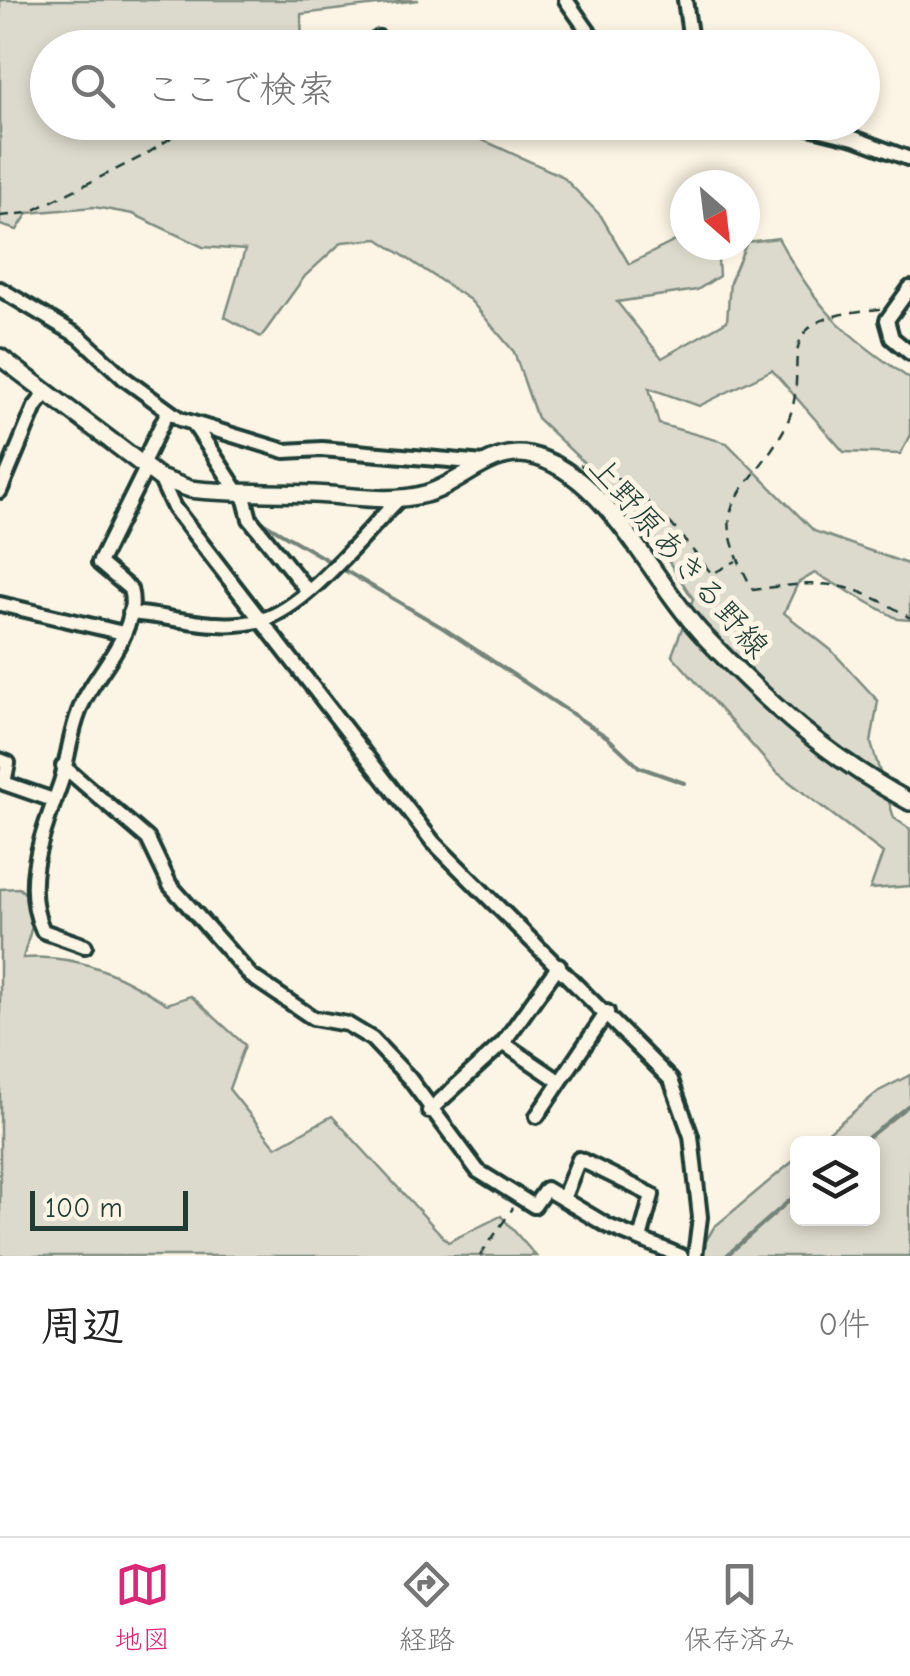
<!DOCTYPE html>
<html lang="ja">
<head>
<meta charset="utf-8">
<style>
  body { margin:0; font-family:"Comic Neue","Klee One",sans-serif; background:#f2f2f2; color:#222 }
  .controls { position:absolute; right:30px; bottom:30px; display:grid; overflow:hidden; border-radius:15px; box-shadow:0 5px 15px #0003 }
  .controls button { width:90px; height:90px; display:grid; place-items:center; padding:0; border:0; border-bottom:2px solid #e0e0e0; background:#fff; color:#222; font:50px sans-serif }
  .compass { position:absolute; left:670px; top:170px; width:90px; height:90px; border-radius:50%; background:#fff; box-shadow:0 5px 15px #0003; rotate:152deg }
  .scale { position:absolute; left:30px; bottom:25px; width:158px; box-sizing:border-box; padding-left:10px; border:5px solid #1f3d34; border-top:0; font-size:28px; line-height:35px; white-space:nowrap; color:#1f3d34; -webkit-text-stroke:8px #fcf5e5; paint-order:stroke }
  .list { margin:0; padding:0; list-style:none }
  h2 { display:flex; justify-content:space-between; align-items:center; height:130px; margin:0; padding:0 40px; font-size:42px }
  h2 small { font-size:32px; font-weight:400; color:#767676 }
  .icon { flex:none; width:55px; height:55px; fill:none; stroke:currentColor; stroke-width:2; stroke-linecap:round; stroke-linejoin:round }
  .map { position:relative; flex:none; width:910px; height:1256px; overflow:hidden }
  .search { position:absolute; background:#fff; box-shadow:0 5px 15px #0003; left:30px; right:30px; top:30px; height:110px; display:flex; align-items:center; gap:25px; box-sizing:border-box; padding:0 35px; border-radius:55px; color:#767676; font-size:38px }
  .sheet { height:280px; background:#fff }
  nav { display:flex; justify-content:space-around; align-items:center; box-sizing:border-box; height:140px; border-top:2px solid #e0e0e0; background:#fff; font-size:28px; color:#767676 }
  nav a { display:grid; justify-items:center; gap:5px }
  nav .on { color:#db2777 }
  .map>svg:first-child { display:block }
</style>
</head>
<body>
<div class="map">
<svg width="910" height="1256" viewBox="0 0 910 1256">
  <rect width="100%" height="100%" fill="#fcf5e5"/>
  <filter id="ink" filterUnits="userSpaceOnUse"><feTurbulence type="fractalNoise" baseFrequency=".01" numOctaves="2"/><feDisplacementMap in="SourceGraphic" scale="20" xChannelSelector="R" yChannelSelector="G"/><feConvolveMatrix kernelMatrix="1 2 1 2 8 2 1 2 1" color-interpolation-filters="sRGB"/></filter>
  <g filter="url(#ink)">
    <path fill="#dcdacc" stroke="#7e8c80" stroke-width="2.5" d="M0 0H419L301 14 302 47 48 48V122L445 123 562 176 601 216 629 264 685 236V245H717L719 276 697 290 617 302 662 358 727 321 730 282 747 242 778 238C819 312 841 331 910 379V437L900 454 844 452 772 370 699 406 649 388 659 424 727 443 814 531 910 565V620L898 619 815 573 798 583 784 613 831 650 878 701 871 743 894 818 910 829V886L870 889 883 853 775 771 672 655 693 599 638 514 537 418 514 352 470 300 378 239 342 242 305 276 261 337 225 317 245 250 203 247 133 214 94 207 28 213 17 230 0 225Z
      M19 888 38 905 23 958C80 954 119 974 167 1004L191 996 245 1045 229 1089 276 1147 332 1116 448 1242 501 1216 536 1256H0V889Z
      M910 1075V1256H697L714 1227 797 1158 798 1218H872V1144L815 1143 879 1091Z"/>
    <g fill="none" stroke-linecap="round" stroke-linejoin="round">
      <path stroke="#758479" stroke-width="4" d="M259 520 443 628 607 737 639 767 684 783
        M860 1144 910 1104
        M726 1256 798 1193"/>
      <g stroke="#1f3d34" stroke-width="20">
        <path id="minor" d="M566 0 600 48
          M685 0 692 48
          M362 48 379 38 391 48
          M789 122 854 138 910 159
          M910 288 887 320 892 338 910 353
          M0 289 80 337 125 379 180 419 285 451 322 449 484 463
          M193 423 238 492
          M142 465 168 411
          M160 478 174 508 433 842 671 1080 691 1136 700 1217 695 1256
          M0 491 35 407 47 392
          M243 492 250 519 307 590
          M0 604 123 633
          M130 613C172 616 220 632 261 620 308 607 365 532 400 498
          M0 760 8 763 4 783 53 800
          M63 766 148 839 170 885 251 976 313 1018 347 1024 372 1039 409 1078 478 1171 534 1206 546 1189 608 1226 681 1256
          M85 946 43 931C20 881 45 829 61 782 69 755 71 726 84 700 100 668 141 628 130 589L99 563 146 468
          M503 1043 559 1081
          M429 1111 503 1043 559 965
          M537 1116 607 1012
          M563 1199 579 1159 652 1195 640 1239"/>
      </g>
      <g stroke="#1f3d34" stroke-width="22">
        <path id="major" d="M0 357 160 478 190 489C230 494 271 492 312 494 347 495 390 504 425 494 460 485 491 447 529 455 605 471 652 582 704 636 772 707 825 755 910 802"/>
      </g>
      <path stroke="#1f3d34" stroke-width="2.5" stroke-dasharray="10 8" stroke-linecap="butt" d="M0 216 28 213 145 155 195 122
        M880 309C752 319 821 366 782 433 740 505 704 499 753 590 823 580 849 579 910 618
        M580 465 626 482 672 525 712 574 736 561
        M480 1256 513 1208"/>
      <use href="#minor" stroke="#fcf5e5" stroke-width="12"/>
      <use href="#major" stroke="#fcf5e5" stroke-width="15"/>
    </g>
  </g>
  <g text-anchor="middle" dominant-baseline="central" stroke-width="10" stroke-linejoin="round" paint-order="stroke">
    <g font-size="32" fill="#1f3d34" stroke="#fcf5e5">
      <text transform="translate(679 557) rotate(49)">上野原あきる野線</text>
    </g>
  </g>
</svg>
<div class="controls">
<button><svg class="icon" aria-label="layers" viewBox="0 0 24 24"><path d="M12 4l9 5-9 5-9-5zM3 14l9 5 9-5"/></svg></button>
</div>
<svg class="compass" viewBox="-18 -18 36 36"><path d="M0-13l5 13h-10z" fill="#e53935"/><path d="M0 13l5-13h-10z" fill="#767676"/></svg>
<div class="scale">100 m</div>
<div class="search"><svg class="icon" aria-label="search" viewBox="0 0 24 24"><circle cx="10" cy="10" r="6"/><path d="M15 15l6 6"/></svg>ここで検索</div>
</div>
<section class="sheet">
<h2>周辺<small>0件</small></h2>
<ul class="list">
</ul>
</section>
<nav>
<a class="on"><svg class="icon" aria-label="map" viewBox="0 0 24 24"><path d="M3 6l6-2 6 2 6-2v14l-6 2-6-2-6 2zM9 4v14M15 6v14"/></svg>地図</a>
<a><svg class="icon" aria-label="directions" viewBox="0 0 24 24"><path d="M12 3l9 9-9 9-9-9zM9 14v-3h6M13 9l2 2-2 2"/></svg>経路</a>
<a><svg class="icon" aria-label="saved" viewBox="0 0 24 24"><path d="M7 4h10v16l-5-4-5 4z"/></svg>保存済み</a>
</nav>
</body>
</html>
